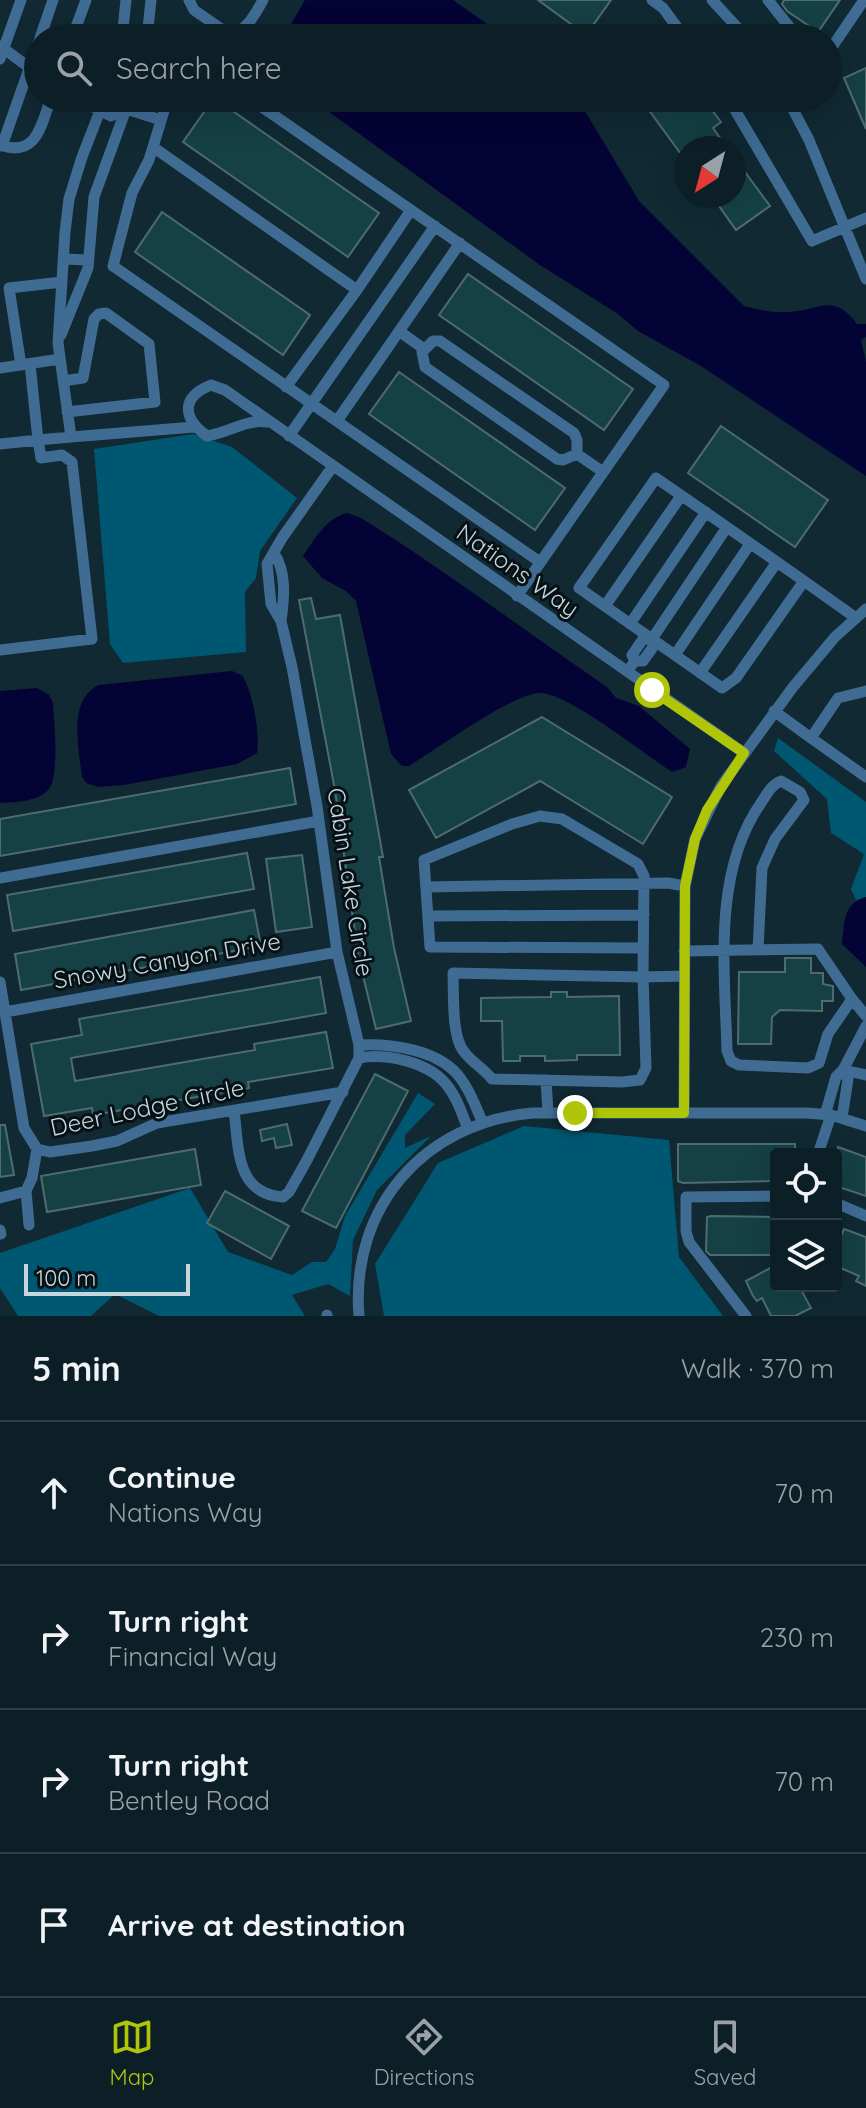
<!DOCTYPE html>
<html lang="en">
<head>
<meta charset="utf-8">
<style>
  body { margin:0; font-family:Quicksand,sans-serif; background:#15272e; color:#f1f3f6 }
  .controls { position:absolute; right:24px; bottom:24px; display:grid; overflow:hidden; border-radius:8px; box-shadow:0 8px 32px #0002 }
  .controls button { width:72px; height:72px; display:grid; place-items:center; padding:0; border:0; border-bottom:2px solid #2c3d43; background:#0c1f26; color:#f1f3f6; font:40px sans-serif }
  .compass { position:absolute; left:674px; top:136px; width:72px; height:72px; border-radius:50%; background:#0c1f26; box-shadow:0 8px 32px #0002; rotate:216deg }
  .scale { position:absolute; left:24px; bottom:20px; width:166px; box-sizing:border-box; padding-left:8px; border:4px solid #c7d6dc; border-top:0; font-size:22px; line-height:28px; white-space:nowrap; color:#c7d6dc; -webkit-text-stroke:6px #061115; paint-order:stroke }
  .stop { position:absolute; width:24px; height:24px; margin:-18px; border:6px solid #afc507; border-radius:50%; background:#fff }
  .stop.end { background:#afc507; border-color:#fff; box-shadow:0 2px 8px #0008 }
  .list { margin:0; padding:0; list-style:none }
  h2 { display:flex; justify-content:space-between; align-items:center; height:104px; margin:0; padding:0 32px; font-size:34px }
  h2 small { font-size:26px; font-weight:400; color:#9aa2a7 }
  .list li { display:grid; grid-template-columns:52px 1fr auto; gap:24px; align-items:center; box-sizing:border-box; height:144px; padding:0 32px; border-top:2px solid #2c3d43 }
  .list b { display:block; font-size:30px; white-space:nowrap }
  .list p { margin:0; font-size:26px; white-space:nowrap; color:#9aa2a7 }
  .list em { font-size:26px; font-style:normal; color:#9aa2a7 }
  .icon { flex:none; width:44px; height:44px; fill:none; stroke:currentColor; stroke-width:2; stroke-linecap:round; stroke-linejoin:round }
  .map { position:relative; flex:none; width:866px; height:1316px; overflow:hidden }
  .search { position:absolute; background:#0c1f26; box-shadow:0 8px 32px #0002; left:24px; right:24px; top:24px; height:88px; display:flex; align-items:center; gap:20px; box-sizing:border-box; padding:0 28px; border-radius:44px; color:#9aa2a7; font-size:30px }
  .sheet { height:680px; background:#0c1f26 }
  nav { display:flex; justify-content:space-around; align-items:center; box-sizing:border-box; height:112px; border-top:2px solid #2c3d43; background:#0c1f26; font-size:22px; color:#9aa2a7 }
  nav a { display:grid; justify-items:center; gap:4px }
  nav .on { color:#afc507 }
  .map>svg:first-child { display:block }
</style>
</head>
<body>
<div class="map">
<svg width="866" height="1316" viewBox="0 0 866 1316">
  <rect width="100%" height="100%" fill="#102933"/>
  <path fill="#005771" d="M193 434 232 447 297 498 260 551 256 578 245 592 246 652 123 663 110 644 94 449Z
    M778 738 866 802V897L856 900 851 889 864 854 831 833 827 799 774 751Z
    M418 1093 435 1104 405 1135V1148L431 1136 377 1190 353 1240 350 1296 328 1284 292 1295 305 1316H159L115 1294 91 1316H18L0 1288V1253L190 1188 228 1252 292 1275 312 1262H326L335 1249 345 1216Z
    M524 1126 669 1140 679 1257 723 1316H384L375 1264 438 1163Z"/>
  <path fill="#040335" d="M305 0H453L507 38H283Z
    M310 98H577L639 201 744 306C759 310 773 313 789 312 820 310 834 292 857 324H866V337L861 340 866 362V476L701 366 638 331 618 314 540 265Z
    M347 513 361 518C446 571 525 631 607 687L616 698 639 706 690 749 686 767 672 772C643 753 573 697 542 693 517 690 434 751 409 766H402L391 754 356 601 346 591 322 578 303 556C315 539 325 519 347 513Z
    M232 671 243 676C253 695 260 732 257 753L237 764 124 785 98 787 86 783 82 777C79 748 67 700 99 685Z
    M37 688 49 695 53 703C54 721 60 778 48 790 37 802 15 802 0 803V691Z
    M866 897V967L842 944C845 922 842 904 866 897Z"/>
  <path fill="#154045" stroke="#4e6c70" stroke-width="2" d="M538 0H611L586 35Z
    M784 0H840L818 32 787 11 782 4Z
    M866 68V129L844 78Z
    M214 98 379 213 348 257 183 142Z
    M640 98H703L721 122 713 128 727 148H686V161Z
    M734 157 770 206 736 230 712 196H734Z
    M162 212 310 315 283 355 135 252Z
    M468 274 633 389 604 430 439 315Z
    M399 372 565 488 535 530 369 414Z
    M721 426 828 500 795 547 688 473Z
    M311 598 316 619 340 615 383 857H379L394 948 411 1021 376 1029 358 955 335 790 299 600Z
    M542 717 672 797 643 844 540 781 436 838 409 790Z
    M290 768 296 804 0 856V819Z
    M247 853 254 889 13 931 7 895Z
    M302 855 312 927 276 932 266 859Z
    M254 910 261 946 21 990 15 954Z
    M785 958H811V973H823V984L833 986V1001H822V1011L780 1010 772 1017 771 1044H738L739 972H785Z
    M320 977 326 1013 71 1058 75 1081 255 1050 254 1044 326 1032 333 1068 248 1082 249 1088 93 1115 92 1108 44 1116 31 1044 82 1035 79 1019Z
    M551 992H567V997L619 996 620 1055H577V1060L545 1061V1056H520V1061H503L502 1021H481V998L551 997Z
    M375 1074 408 1091 336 1228 302 1211Z
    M287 1124 292 1145 276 1148 274 1138 262 1141 260 1130Z
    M0 1125H5L14 1175 0 1177Z
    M678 1144H795V1154H776V1181L683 1183 678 1181Z
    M838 1147 866 1157V1196L836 1186Z
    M195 1149 201 1185 47 1212 41 1176Z
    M225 1191 289 1226 271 1259 207 1223Z
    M711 1216 776 1217V1255H710L706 1251 707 1217Z
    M844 1229 866 1237V1286L856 1281 859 1276 836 1266V1248Z
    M776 1265V1286H799L811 1308 795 1316H771L762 1298 757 1301 753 1296 746 1281Z"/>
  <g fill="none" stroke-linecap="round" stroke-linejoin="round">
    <path stroke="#406c94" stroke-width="11" d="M189 0 194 10 230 35C247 30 255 15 263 0
      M652 0 663 8 685 38
      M712 0 747 38
      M768 0 798 38
      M40 38 53 0
      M72 38 86 0
      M122 38 126 0
      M147 38 151 0
      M0 46 38 74
      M828 53 864 0
      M0 59 21 0
      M76 98 111 116 126 109
      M105 98 82 157 69 199 65 232 58 343 71 437 194 427
      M118 98 126 109 161 120
      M168 98 149 160 132 193 113 266 540 562
      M249 98 664 385 517 596
      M728 98 812 241 866 218
      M787 98 809 140 866 279
      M0 145C37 158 41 125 51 98
      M2 146 38 43
      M153 147 357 290 411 210
      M64 259 88 260
      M399 331 424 349
      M61 335 88 268 94 197 130 98
      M30 364 38 440 71 437
      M21 365 9 288 62 282
      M0 368 60 359
      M63 381 83 378 94 319 99 314 106 313 149 344 155 402 67 412
      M286 387 357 290
      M337 421 460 243
      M267 422C245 419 229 433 207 436 182 418 181 397 211 385L225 390 744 753
      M289 436 435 226
      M0 444 38 440 41 458 62 455 72 462 92 639 0 650
      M577 454V440L574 433 440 341H433L422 352 425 367 557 459 563 460 577 454 603 472
      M274 553C287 572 284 599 281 621
      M804 581 736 678 722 688 579 588 656 478C723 524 790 571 856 618
      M605 606 681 496
      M630 624 706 512
      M675 655 750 544
      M635 661H643L653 647 652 639 727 527
      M632 665 635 661 632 655 643 639H652
      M700 673 777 562
      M866 691 838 698 811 738 866 777
      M774 711 811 738
      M0 878 319 821
      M426 887 668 883 685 886
      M428 916 644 915
      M643 948 430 947 424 860 512 824 540 816 562 819 638 864 644 876 643 977 453 973C454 994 451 1038 465 1053 473 1063 484 1069 492 1079L622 1082 640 1080 646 1068 643 977 684 976
      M684 951 818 949 852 999 828 1034 819 1063 808 1068 739 1065 731 1061 727 1051C725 971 712 873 761 803 767 794 771 785 781 781L800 792 804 800 775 839 762 868 758 950
      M0 982 24 1128 37 1149 50 1152 92 1146 117 1141 157 1123 343 1092
      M852 999 866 1016
      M5 1012 337 952
      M866 1026 843 1070 866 1075
      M359 1045C391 1043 441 1050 461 1079 471 1092 476 1108 483 1123
      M359 1058C386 1053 428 1062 446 1084 457 1097 462 1114 468 1129
      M546 1080 548 1113
      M234 1111C239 1147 235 1194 283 1197L289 1192 307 1160 359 1058V1045L337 952 317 806 292 667 281 621 271 604 267 564 282 538 333 466
      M684 1113 685 886 695 839 721 786 793 687 835 637 866 609
      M825 1115 836 1077 843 1070 848 1079 842 1118
      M818 1154 831 1115
      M26 1191 29 1225
      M0 1198 26 1191 32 1178 37 1149
      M836 1203 866 1216
      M0 1230 1 1234
      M327 1315V1316
      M359 1316C350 1207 425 1122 533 1113H807L831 1115 866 1126
      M746 1316 689 1242 686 1231V1197L776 1196"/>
  </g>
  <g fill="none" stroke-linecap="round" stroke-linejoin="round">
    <path stroke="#afc507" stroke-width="10" d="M575 1113H684L685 886 695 839 707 810 744 753 652 690"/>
  </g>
  <g text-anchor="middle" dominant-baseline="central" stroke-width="6" stroke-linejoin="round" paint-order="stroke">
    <g font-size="24" fill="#c7d6dc" stroke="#061115">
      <text transform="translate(518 570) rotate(35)">Nations Way</text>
      <text transform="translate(351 882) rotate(81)">Cabin Lake Circle</text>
      <text transform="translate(167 960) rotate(-10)">Snowy Canyon Drive</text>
      <text transform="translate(147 1107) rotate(-12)">Deer Lodge Circle</text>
    </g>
  </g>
</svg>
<div class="controls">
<button><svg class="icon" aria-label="locate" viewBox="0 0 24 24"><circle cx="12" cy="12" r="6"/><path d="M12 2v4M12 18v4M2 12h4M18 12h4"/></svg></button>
<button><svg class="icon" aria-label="layers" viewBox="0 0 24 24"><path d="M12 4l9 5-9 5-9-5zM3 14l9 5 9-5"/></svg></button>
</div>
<svg class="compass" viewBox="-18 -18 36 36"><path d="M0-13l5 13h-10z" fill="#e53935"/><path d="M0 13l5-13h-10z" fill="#9aa2a7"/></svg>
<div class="scale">100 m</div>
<div class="stop" style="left:652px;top:690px"></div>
<div class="stop end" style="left:575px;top:1113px"></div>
<div class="search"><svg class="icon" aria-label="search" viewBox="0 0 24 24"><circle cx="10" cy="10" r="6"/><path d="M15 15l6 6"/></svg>Search here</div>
</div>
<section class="sheet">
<h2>5 min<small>Walk · 370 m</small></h2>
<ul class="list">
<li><svg class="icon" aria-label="ahead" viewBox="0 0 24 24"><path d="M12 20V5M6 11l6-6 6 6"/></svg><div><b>Continue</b><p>Nations Way</p></div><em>70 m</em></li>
<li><svg class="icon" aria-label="right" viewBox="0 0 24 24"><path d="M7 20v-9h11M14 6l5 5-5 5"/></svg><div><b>Turn right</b><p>Financial Way</p></div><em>230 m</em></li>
<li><svg class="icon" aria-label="right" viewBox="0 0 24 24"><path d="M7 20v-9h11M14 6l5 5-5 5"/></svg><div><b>Turn right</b><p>Bentley Road</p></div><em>70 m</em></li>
<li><svg class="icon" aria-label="arrive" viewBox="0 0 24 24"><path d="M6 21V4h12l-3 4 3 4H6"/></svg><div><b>Arrive at destination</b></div></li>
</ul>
</section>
<nav>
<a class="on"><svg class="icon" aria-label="map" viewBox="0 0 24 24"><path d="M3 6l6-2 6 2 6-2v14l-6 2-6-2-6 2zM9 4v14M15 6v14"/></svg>Map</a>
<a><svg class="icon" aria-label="directions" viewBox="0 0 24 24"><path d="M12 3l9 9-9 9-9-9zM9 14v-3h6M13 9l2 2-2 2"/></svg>Directions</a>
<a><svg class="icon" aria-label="saved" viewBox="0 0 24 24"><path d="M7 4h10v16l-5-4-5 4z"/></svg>Saved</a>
</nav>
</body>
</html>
